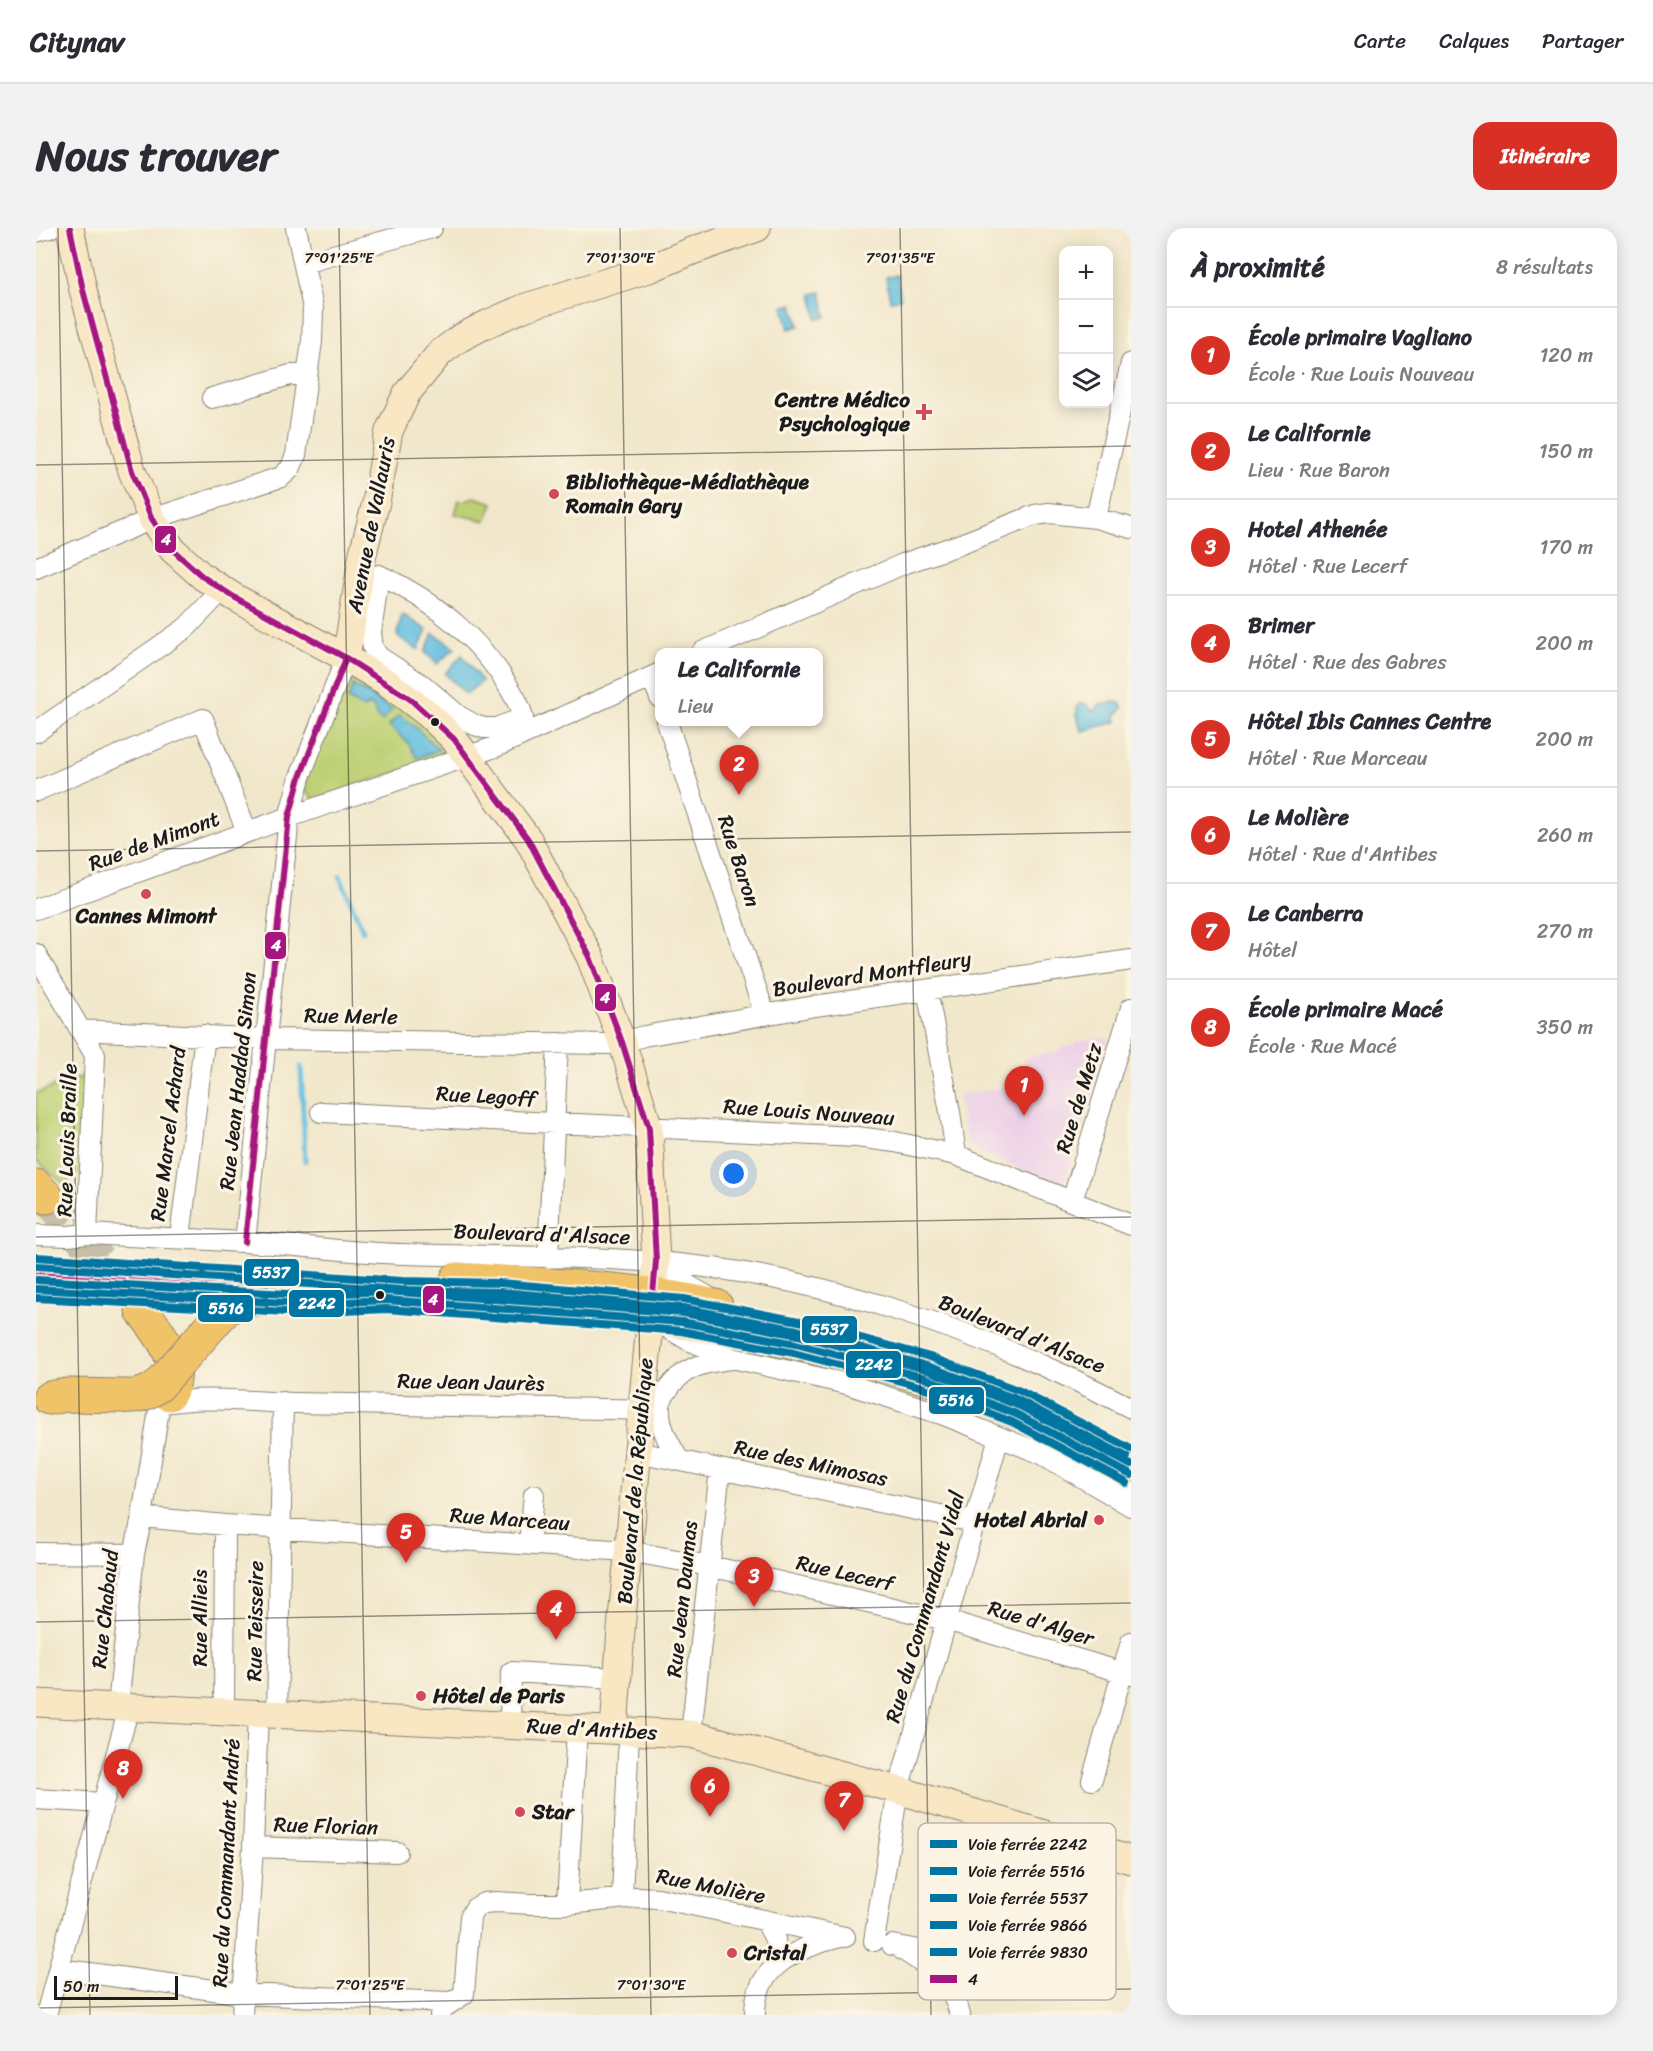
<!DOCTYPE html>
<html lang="fr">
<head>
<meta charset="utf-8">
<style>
  body { margin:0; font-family:Sriracha,sans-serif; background:#f2f2f3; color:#2b2b33 }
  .controls { position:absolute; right:18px; top:18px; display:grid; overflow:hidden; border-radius:12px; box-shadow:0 3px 15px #0003 }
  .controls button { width:54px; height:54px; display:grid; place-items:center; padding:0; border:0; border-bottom:2px solid #e1e1e2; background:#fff; color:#2b2b33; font:30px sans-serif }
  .scale { position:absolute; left:18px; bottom:15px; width:124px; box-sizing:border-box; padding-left:6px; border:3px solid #1c1c1c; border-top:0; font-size:16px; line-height:21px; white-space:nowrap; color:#1c1c1c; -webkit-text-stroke:4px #fcf5e5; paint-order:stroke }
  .you { position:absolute; left:698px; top:946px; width:21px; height:21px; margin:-15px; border:4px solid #fff; border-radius:50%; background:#1a73e8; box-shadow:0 0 0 9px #1a73e833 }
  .badge { display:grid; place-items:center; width:39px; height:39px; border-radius:50%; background:#d93025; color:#fff; font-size:20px; font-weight:700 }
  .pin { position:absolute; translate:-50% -50px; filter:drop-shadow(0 2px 3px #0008) }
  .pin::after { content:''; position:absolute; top:32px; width:21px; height:18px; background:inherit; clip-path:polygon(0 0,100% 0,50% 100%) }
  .popup { position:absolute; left:619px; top:420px; width:168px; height:78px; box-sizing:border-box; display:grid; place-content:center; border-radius:12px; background:#fff; filter:drop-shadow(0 2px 4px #0005); font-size:20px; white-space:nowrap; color:#7c7c81 }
  .popup b { font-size:22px; color:#2b2b33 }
  .popup::after { content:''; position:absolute; left:50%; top:100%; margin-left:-12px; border:12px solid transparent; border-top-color:#fff }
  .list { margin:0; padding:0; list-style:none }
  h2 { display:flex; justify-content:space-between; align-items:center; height:78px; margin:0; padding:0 24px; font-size:26px }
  h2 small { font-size:20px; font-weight:400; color:#7c7c81 }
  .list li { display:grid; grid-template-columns:39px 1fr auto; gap:18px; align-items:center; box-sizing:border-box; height:96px; padding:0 24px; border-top:2px solid #e1e1e2 }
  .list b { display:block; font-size:22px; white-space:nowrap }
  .list p { margin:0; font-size:20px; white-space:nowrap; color:#7c7c81 }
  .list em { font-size:20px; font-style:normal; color:#7c7c81 }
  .icon { flex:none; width:33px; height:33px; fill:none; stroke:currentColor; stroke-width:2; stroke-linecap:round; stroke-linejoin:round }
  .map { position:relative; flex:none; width:1095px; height:1787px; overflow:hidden; border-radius:18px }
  header { display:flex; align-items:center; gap:36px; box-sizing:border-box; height:84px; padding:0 30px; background:#fff; border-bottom:2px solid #e1e1e2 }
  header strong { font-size:28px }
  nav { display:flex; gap:33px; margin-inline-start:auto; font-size:21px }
  .intro { display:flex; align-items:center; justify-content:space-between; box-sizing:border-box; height:144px; padding:0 36px }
  h1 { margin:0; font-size:42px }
  .button { padding:15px 27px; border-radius:18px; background:#d93025; color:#fff; font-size:21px; font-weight:700 }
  main { display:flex; gap:36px; padding:0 36px }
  aside { flex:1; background:#fff; border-radius:18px; box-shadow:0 3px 15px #0003 }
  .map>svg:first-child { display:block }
</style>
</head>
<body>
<header>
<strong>Citynav</strong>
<nav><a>Carte</a><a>Calques</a><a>Partager</a></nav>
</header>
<div class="intro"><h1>Nous trouver</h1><a class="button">Itinéraire</a></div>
<main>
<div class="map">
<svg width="1095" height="1787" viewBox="0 0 1095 1787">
  <rect width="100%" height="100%" fill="#fcf5e5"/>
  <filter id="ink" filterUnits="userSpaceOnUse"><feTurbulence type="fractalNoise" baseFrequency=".0167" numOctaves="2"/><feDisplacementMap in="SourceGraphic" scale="12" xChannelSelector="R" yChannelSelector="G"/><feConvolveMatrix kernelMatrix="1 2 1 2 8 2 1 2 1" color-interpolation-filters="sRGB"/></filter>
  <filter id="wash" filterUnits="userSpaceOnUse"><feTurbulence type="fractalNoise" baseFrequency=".008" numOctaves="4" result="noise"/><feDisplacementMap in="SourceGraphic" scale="24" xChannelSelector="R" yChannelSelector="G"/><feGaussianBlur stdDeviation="1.35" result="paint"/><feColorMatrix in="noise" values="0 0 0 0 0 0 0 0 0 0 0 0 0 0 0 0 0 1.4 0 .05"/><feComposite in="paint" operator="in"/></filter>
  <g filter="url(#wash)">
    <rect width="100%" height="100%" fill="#f1e7cb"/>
    <path fill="#edd0e8" d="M1073 809 1030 951 1027 955 1021 956 931 918 922 867 993 855 988 830 1024 823V820L1039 817V814Z"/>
    <path fill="#bed074" stroke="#6d7648" stroke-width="1.5" fill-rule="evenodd" d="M438 269 457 275 450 293 419 286 423 272 428 273Z
      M319 452 326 453 380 490 409 520 408 529 278 571 269 564 270 547 306 457ZM317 458 336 467 356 482 340 485V481L334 477 326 480ZM364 507 388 508 402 522 381 530 373 516Z
      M50 847 44 944 28 956 0 932V865Z"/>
    <path fill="#61bedf" stroke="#3e6d7e" stroke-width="1.5" d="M861 47 865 71 854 73 850 49Z
      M785 64 790 89 781 91 776 66Z
      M757 76 763 98 753 101 747 79Z
      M366 386 391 402 382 422 361 408Z
      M397 405 419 420 401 436 389 424Z
      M426 427 446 453 430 466 409 446Z
      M317 457 356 481 346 493 340 488C340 482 339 479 333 477L326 480 312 471Z
      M1079 474 1084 475 1087 480 1080 488 1081 494 1046 503C1043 494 1037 483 1044 475L1050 476 1057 483 1062 480V477Z
      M363 487 377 497 403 522 381 530 373 516 353 497Z"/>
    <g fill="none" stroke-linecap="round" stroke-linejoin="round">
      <path stroke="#61bedf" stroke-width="5" d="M304 648 327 703
        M265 839 269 933"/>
    </g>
  </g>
  <g filter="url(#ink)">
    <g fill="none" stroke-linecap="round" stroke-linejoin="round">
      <path stroke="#c6bea8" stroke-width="33" stroke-dasharray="33 16" stroke-linecap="butt" d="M11 969 106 1083"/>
      <g stroke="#868274" stroke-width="22">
        <path id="street" d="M0 4 14 0
          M268 35 396 0
          M176 170 254 147H271
          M1060 290 1095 135
          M0 340 116 291 245 249 254 241 260 227 276 113 277 80 260 0
          M343 347C396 371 444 410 474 461 480 471 485 479 487 490L460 500H448L439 497 423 488 388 458 343 429 337 420 335 405Z
          M666 424 867 336 925 316 999 287 1013 285 1060 290 1095 300
          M616 449 624 470
          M631 494 729 787
          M0 504 150 400 186 362
          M0 563 167 491 211 604
          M0 681 253 589 462 518 624 445
          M0 726 59 827 51 1006
          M891 762 914 884 920 927
          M44 802 230 811 572 816 586 814 608 808 779 778 1095 732
          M285 884 821 909 859 914 920 927 1095 997
          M1036 973 1095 780
          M0 1007 32 1008 51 1006C109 1009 166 1011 223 1015 271 1018 320 1025 368 1026 452 1029 536 1027 620 1034 784 1046 951 1105 1095 1180
          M144 1010 169 807
          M209 1014 253 589 264 549 310 430
          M512 1030 522 815
          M621 1034 655 1059 671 1068
          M630 1099 652 1112 696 1130 811 1156 908 1187 1006 1226 1095 1278
          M124 1175 106 1289 189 1297 592 1323 674 1338 910 1392 1095 1447
          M123 1176C168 1167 214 1174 259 1175L623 1182
          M602 1224 938 1294
          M643 1232C634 1217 625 1202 624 1185 623 1177 626 1169 631 1163 646 1139 669 1134 695 1131
          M1052 1239 1095 1262
          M493 1316 498 1267
          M0 1325 98 1326
          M82 1478 98 1326 106 1289
          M188 1484 189 1297
          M241 1486 247 1174
          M474 1497 475 1444 581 1450
          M655 1506 684 1241
          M1056 1552 1095 1414
          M0 1571 67 1575
          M217 1619 361 1624
          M586 1670 593 1503
          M531 1676 541 1500
          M729 1692 739 1711 741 1736
          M838 1713 862 1562 963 1209
          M856 1717 1015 1747H1026L1033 1740 1071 1625
          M865 1721C891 1737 917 1755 924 1787
          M24 1741 207 1766 415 1774
          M10 1787 93 1479
          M206 1787 217 1619 222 1485
          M404 1787 407 1780 428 1766 434 1689 439 1680 448 1675 460 1674 495 1676H531L601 1669 622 1670 809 1709
          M719 1787C718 1737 764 1719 804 1709"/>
      </g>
      <g stroke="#868274" stroke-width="29">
        <path id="secondary" d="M34 0 47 62 96 243 116 291 137 322 167 349 198 369 310 430 352 455 392 486 418 511 492 611 554 729 586 814 613 900 620 1033 585 1401 578 1502
          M310 430 327 325 340 274 353 203 371 165 404 125 424 110 453 95 490 79 613 41 656 23 721 0
          M0 1475 655 1506 862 1562 1095 1632"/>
      </g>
      <g stroke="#868274" stroke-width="35">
        <path id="highway" d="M0 958 11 969
          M0 1044 164 1053 615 1089C786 1114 943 1154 1095 1239
          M421 1051C507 1057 595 1059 680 1078
          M106 1083C123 1104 150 1137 133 1166
          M13 1170 31 1167 88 1168"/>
      </g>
      <use href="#street" stroke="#fff" stroke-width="20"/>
      <use href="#secondary" stroke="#f9e7c3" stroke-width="27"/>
      <use href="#highway" stroke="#f1c369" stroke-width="33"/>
      <g stroke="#868274" stroke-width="35" stroke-linecap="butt">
        <path id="highway-bridge" d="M88 1168C102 1169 111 1166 123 1157L189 1082C211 1065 245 1072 271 1071 285 1070 299 1067 313 1066"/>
      </g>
      <use href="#highway-bridge" stroke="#f1c369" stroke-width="33"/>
      <g stroke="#fcf5e5" stroke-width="10">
        <path id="bus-1" d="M34 0 47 62 96 243 116 291 137 322 167 349 198 369 310 430 374 471 418 511 492 611 554 729 586 814 613 900 620 1033 615 1089
          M209 1014 253 589 264 549 310 430
          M0 1044 164 1053 615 1089"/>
      </g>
      <use href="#bus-1" stroke="#a61580" stroke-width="6"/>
      <g stroke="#fcf5e5" stroke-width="12">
        <path id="rail-1" d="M0 1061 269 1076 350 1072 646 1094 760 1116 886 1149 980 1186 1095 1247"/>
      </g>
      <g stroke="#fcf5e5" stroke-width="12">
        <path id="rail-2" d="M0 1070 268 1085 350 1081 645 1103 758 1125 883 1158 976 1194 1091 1255"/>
      </g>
      <g stroke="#fcf5e5" stroke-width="12">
        <path id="rail-3" d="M0 1029 366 1053 464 1055 648 1071 763 1093 894 1129 984 1163 1095 1221"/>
      </g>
      <g stroke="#fcf5e5" stroke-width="12">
        <path id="rail-4" d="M1 1052 269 1067 351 1063 648 1085 762 1107 889 1141 984 1178 1095 1237"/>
      </g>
      <g stroke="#fcf5e5" stroke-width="12">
        <path id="rail-5" d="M0 1038 365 1062 464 1064 647 1080 761 1102 891 1138 980 1171 1091 1229"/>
      </g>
      <use href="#rail-1" stroke="#0075a1" stroke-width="8"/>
      <use href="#rail-2" stroke="#0075a1" stroke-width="8"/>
      <use href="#rail-3" stroke="#0075a1" stroke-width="8"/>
      <use href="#rail-4" stroke="#0075a1" stroke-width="8"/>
      <use href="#rail-5" stroke="#0075a1" stroke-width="8"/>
    </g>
  </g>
  <path fill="none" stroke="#1c1c1c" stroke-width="1.5" stroke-opacity="0.45" d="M22 0 54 1787M303 0 334 1787M584 0 615 1787M864 0 895 1787M0 237 1095 218M0 623 1095 604M0 1009 1095 989M0 1394 1095 1375M0 1780 1095 1761"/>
  <g fill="#d1495b" stroke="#fcf5e5" stroke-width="2">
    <path d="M885 175h6v6h6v6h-6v6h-6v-6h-6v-6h6z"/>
    <circle cx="518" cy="266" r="6"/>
    <circle cx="110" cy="666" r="6"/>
    <circle cx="1063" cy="1292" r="6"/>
    <circle cx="385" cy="1468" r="6"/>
    <circle cx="484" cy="1584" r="6"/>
    <circle cx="696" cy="1725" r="6"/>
  </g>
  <g fill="#1c1c1c" stroke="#fcf5e5" stroke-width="2">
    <circle cx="399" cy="494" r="5"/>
    <circle cx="344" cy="1067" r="5"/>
  </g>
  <g text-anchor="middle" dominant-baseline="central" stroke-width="6" stroke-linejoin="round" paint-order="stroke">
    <g font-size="21" font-weight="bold" fill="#1c1c1c" stroke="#fcf5e5" text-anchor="start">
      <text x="874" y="172" text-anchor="end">Centre Médico<tspan x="874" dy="24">Psychologique</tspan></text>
      <text x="530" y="254">Bibliothèque-Médiathèque<tspan x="530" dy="24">Romain Gary</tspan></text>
      <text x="110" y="688" text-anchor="middle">Cannes Mimont</text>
      <text x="1051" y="1292" text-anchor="end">Hotel Abrial</text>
      <text x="397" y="1468">Hôtel de Paris</text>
      <text x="496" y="1584">Star</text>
      <text x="708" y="1725">Cristal</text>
    </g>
    <g font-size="21" fill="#1c1c1c" stroke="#fcf5e5">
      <text transform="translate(335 297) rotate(-79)">Avenue de Vallauris</text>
      <text transform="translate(118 613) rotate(-20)">Rue de Mimont</text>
      <text transform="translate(703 633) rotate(72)">Rue Baron</text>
      <text transform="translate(836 746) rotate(-9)">Boulevard Montfleury</text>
      <text transform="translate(315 788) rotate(1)">Rue Merle</text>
      <text transform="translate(202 853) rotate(-84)">Rue Jean Haddad Simon</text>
      <text transform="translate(450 868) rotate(3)">Rue Legoff</text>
      <text transform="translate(1043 870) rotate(-73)">Rue de Metz</text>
      <text transform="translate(773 884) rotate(4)">Rue Louis Nouveau</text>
      <text transform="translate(132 906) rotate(-83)">Rue Marcel Achard</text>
      <text transform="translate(31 912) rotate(-88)">Rue Louis Braille</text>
      <text transform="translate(506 1006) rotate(2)">Boulevard d'Alsace</text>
      <text transform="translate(986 1106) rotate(22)">Boulevard d'Alsace</text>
      <text transform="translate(435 1154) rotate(1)">Rue Jean Jaurès</text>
      <text transform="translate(775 1235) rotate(12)">Rue des Mimosas</text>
      <text transform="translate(599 1253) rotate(-85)">Boulevard de la République</text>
      <text transform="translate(474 1291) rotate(4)">Rue Marceau</text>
      <text transform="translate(809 1345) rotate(13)">Rue Lecerf</text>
      <text transform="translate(646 1371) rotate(-84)">Rue Jean Daumas</text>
      <text transform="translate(889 1379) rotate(-74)">Rue du Commandant Vidal</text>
      <text transform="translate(69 1381) rotate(-84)">Rue Chabaud</text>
      <text transform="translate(164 1390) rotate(-90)">Rue Allieis</text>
      <text transform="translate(219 1393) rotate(-89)">Rue Teisseire</text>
      <text transform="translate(1005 1395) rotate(17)">Rue d'Alger</text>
      <text transform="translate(556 1501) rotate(3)">Rue d'Antibes</text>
      <text transform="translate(290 1598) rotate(2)">Rue Florian</text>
      <text transform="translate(190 1635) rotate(-87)">Rue du Commandant André</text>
      <text transform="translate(675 1658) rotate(11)">Rue Molière</text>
    </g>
  </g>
  <rect x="882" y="1595" width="198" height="177" rx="9" fill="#fcf5e5" stroke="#b9b4a9" stroke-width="1.5"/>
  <rect x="894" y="1612" width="27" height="8" fill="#0075a1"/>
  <rect x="894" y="1639" width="27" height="8" fill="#0075a1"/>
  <rect x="894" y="1666" width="27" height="8" fill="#0075a1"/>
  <rect x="894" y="1693" width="27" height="8" fill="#0075a1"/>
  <rect x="894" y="1720" width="27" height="8" fill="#0075a1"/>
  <rect x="894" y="1747" width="27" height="8" fill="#a61580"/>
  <g font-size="16" fill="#1c1c1c">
    <text x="932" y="1622">Voie ferrée 2242</text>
    <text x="932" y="1649">Voie ferrée 5516</text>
    <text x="932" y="1676">Voie ferrée 5537</text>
    <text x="932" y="1703">Voie ferrée 9866</text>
    <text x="932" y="1730">Voie ferrée 9830</text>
    <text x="932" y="1757">4</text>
  </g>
  <g font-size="15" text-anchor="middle" fill="#1c1c1c" stroke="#fcf5e5" stroke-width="6" stroke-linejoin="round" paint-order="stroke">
    <text x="303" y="35">7°01'25"E</text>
    <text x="584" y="35">7°01'30"E</text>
    <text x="864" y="35">7°01'35"E</text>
    <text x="334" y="1762">7°01'25"E</text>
    <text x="615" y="1762">7°01'30"E</text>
  </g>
  <g stroke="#fcf5e5" stroke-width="2">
    <rect x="118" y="297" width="23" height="29" rx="6" fill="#a61580"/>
    <rect x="228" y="703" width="23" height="29" rx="6" fill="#a61580"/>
    <rect x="558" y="755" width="23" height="29" rx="6" fill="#a61580"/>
    <rect x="207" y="1030" width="57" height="29" rx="6" fill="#0075a1"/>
    <rect x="386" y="1057" width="23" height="29" rx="6" fill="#a61580"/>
    <rect x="252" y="1061" width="57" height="29" rx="6" fill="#0075a1"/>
    <rect x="161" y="1066" width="57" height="29" rx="6" fill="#0075a1"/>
    <rect x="765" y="1087" width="57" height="29" rx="6" fill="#0075a1"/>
    <rect x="809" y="1122" width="57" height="29" rx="6" fill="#0075a1"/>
    <rect x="892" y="1158" width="57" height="29" rx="6" fill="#0075a1"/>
  </g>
  <g font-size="16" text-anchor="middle" font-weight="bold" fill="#fff">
    <text x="130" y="317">4</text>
    <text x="240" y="723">4</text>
    <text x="569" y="775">4</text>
    <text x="235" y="1050">5537</text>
    <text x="397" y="1077">4</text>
    <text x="281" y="1081">2242</text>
    <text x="190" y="1086">5516</text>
    <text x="793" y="1107">5537</text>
    <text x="838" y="1142">2242</text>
    <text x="920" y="1178">5516</text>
  </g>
</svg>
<div class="controls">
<button>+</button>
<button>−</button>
<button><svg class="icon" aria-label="layers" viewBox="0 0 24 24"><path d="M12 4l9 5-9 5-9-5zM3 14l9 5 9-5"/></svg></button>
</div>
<div class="scale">50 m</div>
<div class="you"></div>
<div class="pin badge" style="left:988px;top:888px">1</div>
<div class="pin badge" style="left:703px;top:567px">2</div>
<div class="popup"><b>Le Californie</b>Lieu</div>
<div class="pin badge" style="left:718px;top:1379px">3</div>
<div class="pin badge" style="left:520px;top:1412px">4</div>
<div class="pin badge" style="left:370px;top:1335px">5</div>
<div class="pin badge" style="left:674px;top:1589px">6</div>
<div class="pin badge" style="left:808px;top:1603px">7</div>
<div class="pin badge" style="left:87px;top:1571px">8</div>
</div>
<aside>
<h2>À proximité<small>8 résultats</small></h2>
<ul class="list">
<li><span class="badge">1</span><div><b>École primaire Vagliano</b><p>École · Rue Louis Nouveau</p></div><em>120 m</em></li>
<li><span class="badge">2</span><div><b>Le Californie</b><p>Lieu · Rue Baron</p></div><em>150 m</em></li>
<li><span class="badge">3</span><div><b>Hotel Athenée</b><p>Hôtel · Rue Lecerf</p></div><em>170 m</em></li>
<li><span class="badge">4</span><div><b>Brimer</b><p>Hôtel · Rue des Gabres</p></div><em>200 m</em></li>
<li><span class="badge">5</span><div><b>Hôtel Ibis Cannes Centre</b><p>Hôtel · Rue Marceau</p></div><em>200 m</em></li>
<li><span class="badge">6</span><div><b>Le Molière</b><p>Hôtel · Rue d'Antibes</p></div><em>260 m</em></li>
<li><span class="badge">7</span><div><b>Le Canberra</b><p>Hôtel</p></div><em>270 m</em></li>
<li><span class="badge">8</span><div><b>École primaire Macé</b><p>École · Rue Macé</p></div><em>350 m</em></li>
</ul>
</aside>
</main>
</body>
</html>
